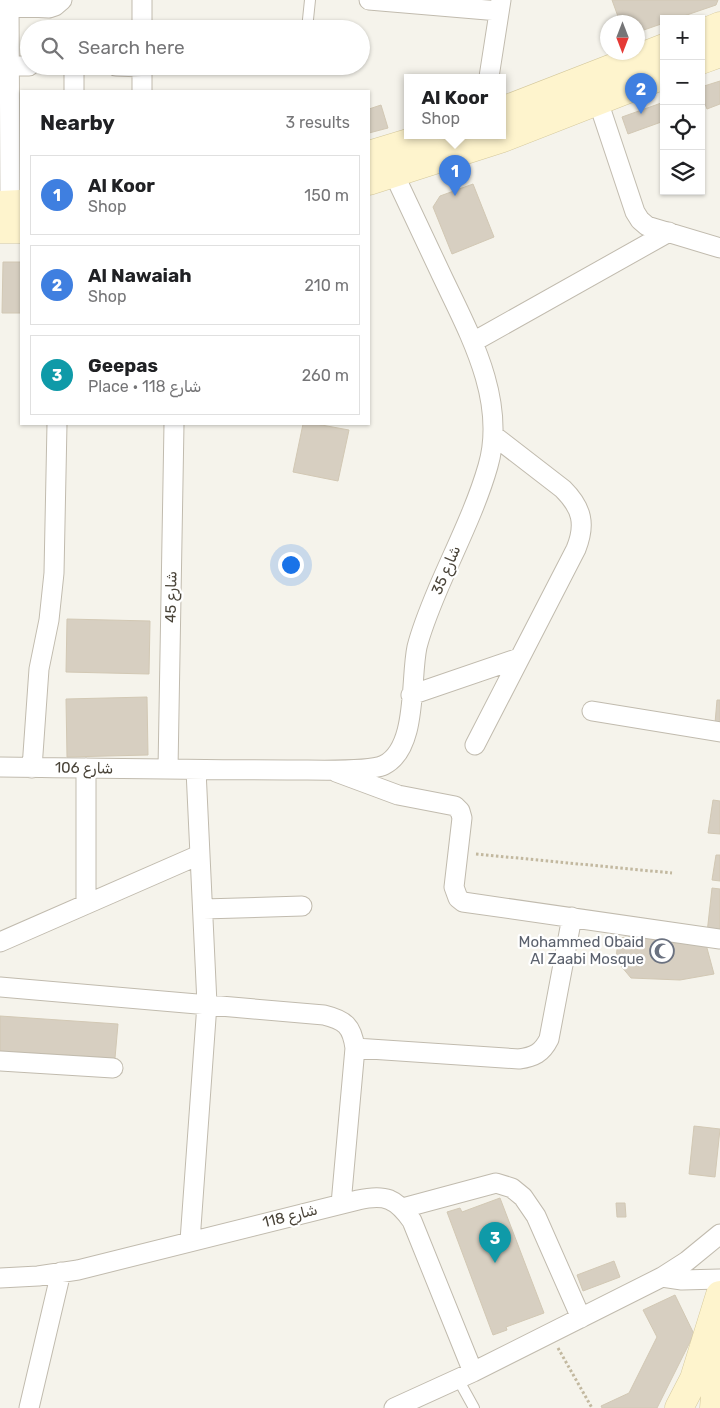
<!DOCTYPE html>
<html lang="en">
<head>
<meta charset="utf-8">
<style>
  body { margin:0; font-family:Rubik,Vazirmatn,sans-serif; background:#f6f6f6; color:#202124 }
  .controls { position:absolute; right:15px; top:15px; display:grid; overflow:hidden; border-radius:0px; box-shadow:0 1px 4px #0004 }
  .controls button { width:45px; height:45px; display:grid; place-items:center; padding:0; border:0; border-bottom:1px solid #e0e0e0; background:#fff; color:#202124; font:25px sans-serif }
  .compass { position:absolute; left:600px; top:15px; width:45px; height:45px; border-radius:50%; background:#fff; box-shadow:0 1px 4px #0004; rotate:180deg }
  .you { position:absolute; left:290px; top:564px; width:18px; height:18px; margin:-12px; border:4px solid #fff; border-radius:50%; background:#1a73e8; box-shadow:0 0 0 8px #1a73e833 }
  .badge { display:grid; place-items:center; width:32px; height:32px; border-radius:50%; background:#f64d22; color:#fff; font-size:16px; font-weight:700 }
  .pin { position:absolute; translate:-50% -41px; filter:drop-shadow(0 1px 2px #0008) }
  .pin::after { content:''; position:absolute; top:26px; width:18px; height:15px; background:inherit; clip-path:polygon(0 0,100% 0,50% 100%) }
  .popup { position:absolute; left:404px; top:74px; width:102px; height:65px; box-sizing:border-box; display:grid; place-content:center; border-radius:0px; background:#fff; filter:drop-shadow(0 1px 4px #0005); font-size:16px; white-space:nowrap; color:#757577 }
  .popup b { font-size:19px; color:#202124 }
  .popup::after { content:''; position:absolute; left:50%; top:100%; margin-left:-10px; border:10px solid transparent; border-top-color:#fff }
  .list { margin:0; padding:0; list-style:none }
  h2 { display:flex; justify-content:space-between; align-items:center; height:65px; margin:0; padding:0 20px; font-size:21px }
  h2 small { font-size:16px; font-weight:400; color:#757577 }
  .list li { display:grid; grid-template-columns:32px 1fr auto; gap:15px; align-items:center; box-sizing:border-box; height:80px; margin:0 10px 10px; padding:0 10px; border:1px solid #e0e0e0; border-radius:0px }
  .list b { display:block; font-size:19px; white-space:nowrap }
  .list p { margin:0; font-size:16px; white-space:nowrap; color:#757577 }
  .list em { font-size:16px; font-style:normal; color:#757577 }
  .icon { flex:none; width:28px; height:28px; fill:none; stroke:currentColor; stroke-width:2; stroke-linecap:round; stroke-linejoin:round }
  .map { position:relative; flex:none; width:720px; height:1408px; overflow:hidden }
  .search { position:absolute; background:#fff; box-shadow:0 1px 4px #0004; left:20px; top:20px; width:350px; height:55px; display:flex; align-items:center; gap:12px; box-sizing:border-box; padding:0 18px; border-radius:28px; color:#757577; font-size:19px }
  .panel { position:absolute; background:#fff; box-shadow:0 1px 4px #0004; left:20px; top:90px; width:350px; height:335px; border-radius:0px }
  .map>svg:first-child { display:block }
</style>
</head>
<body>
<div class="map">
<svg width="720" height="1408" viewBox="0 0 720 1408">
  <rect width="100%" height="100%" fill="#f5f3eb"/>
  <path fill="#d7cfc1" stroke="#d2c8b4" d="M612 0H718L716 5 675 19H664V23L638 32V22H620Z
    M720 81V104L707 109 701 94V87Z
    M664 102V121L628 134 622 117Z
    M381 105 388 128 369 133V109Z
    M473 184 494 237 452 254 433 207 440 196Z
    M3 262H21V313H2Z
    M303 424H316L349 430 338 481 293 472Z
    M67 619 150 621 149 674 66 672Z
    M147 697 148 755 67 757 66 699Z
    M717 700H720V724L715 723Z
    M713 800 720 801V834L708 833Z
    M716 855H720V881L712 880Z
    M712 888 720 889V934L707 933Z
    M654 934 674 943 704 937 714 974 680 980 631 978 616 960 618 938Z
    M0 1016 118 1024 115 1058 0 1051Z
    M694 1126 720 1129 715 1177 689 1174Z
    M500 1198 544 1313 506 1327 507 1330 493 1335 447 1212 460 1208 462 1212Z
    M616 1203H625L626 1217H617Z
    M614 1261 620 1277 583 1291 577 1275Z
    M675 1295 694 1334 657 1408H602L601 1406 629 1393 657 1337 643 1310Z"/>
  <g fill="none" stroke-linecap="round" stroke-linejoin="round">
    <g stroke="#c1bbae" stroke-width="12">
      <path id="lane" d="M307 29 310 0
        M458 1379 474 1408"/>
    </g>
    <g stroke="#c1bbae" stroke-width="21">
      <path id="street" d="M9 0 10 204
        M142 0V29
        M369 0 499 11
        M9 6 49 8 55 6 62 0
        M9 66H29
        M74 66V91
        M116 66 142 67
        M142 66V91
        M489 77 501 0
        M598 101 635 212 640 220 647 226 720 248
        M473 342 669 232
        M411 695 519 658
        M592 711 720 732
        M475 745 576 549C586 524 582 508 563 489L493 435
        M0 767C99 768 198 770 297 770 315 770 370 772 384 765 418 748 410 680 417 647 422 627 430 608 438 589 455 549 476 508 488 466 507 400 469 333 442 276 426 242 410 208 394 174
        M32 768 39 669 49 620 54 573 57 424
        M86 768V904
        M168 769 174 424
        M336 772 398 795 455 806 460 811 462 818 454 887 458 898 463 902 720 939
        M203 909 302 906
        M0 942 199 855
        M0 987 324 1015C345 1020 352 1026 355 1048L341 1204
        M355 1048 519 1059C534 1057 542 1053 549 1039L572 917
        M0 1061 113 1068
        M403 1208 496 1183 512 1188 523 1197 536 1216 581 1318
        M190 1241 207 1004 196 770
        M662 1277 682 1280 720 1279
        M0 1278 38 1276 78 1270 358 1200C385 1194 396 1198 412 1221L473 1372
        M29 1408 61 1272
        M394 1408 473 1372 662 1277 687 1261 720 1234"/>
    </g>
    <g stroke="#d4c89c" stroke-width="29">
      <path id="secondary" d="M701 34 720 26
        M701 60 720 53
        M502 111 664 48
        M369 155 435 135
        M369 181 500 139 664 75
        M0 205 21 204
        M0 229H21
        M679 1408 694 1379 720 1295
        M714 1408 720 1332"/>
    </g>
    <path stroke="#c2b89f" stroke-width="3" stroke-dasharray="2.5 2.5" stroke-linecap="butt" d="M476 854 672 873
      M558 1348 592 1408"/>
    <use href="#lane" stroke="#fff" stroke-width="10"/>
    <use href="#street" stroke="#fff" stroke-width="19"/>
    <use href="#secondary" stroke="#fef4cd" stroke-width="28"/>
  </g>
  <defs>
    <g id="mosque-ring" transform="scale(1.25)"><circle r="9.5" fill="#fff" stroke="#6b7280" stroke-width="1.5"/><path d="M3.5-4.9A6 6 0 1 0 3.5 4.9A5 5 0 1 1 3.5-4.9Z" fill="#6b7280"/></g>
  </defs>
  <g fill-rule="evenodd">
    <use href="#mosque-ring" x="662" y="951"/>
  </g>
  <g text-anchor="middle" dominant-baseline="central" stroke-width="4.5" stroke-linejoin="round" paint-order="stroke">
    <g font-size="15" fill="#4a4439" stroke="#fff">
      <text transform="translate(446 570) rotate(-67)">شارع 35</text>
      <text transform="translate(171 597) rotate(-89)">شارع 45</text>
      <text transform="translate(84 768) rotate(1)">شارع 106</text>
      <text transform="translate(290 1216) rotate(-14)">شارع 118</text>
    </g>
    <g font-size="15" fill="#5b616d" stroke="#fff" text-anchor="end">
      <text x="644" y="942">Mohammed Obaid<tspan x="644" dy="17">Al Zaabi Mosque</tspan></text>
    </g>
  </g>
</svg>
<div class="controls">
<button>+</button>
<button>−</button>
<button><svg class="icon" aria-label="locate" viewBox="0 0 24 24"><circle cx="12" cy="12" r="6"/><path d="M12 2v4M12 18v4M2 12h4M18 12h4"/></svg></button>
<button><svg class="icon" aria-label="layers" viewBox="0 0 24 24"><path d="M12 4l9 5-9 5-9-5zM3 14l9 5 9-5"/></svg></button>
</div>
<svg class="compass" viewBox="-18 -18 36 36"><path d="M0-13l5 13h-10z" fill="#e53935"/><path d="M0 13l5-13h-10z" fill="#757577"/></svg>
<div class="you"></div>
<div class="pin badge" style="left:455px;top:196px;background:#3f7fe0">1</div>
<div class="popup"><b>Al Koor</b>Shop</div>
<div class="pin badge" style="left:641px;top:114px;background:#3f7fe0">2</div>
<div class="pin badge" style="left:495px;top:1263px;background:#0f9aa8">3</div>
<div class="search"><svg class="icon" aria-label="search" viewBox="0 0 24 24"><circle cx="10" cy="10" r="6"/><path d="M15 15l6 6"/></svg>Search here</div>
<section class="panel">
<h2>Nearby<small>3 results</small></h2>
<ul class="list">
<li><span class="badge" style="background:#3f7fe0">1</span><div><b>Al Koor</b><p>Shop</p></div><em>150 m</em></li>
<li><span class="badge" style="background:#3f7fe0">2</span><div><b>Al Nawaiah</b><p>Shop</p></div><em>210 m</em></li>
<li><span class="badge" style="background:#0f9aa8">3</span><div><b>Geepas</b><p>Place · شارع 118</p></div><em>260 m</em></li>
</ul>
</section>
</div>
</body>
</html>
